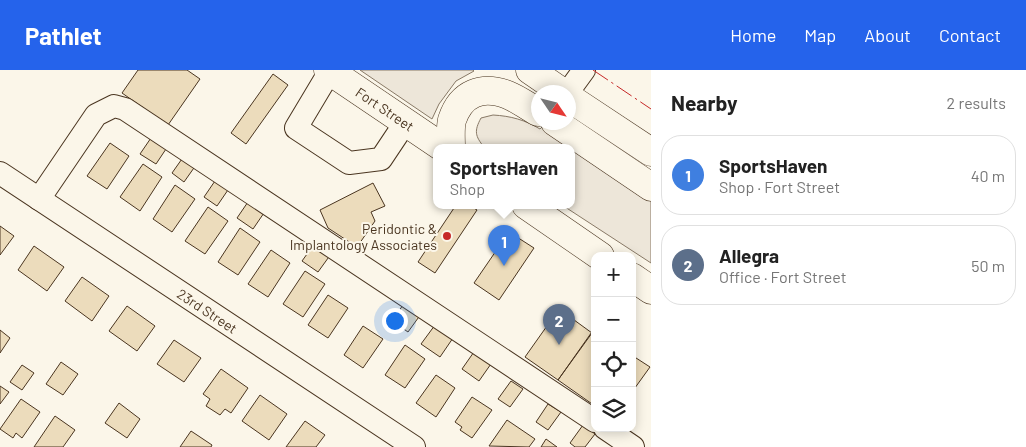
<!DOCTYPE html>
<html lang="en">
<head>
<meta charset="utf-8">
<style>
  body { margin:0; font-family:Barlow,sans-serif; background:#f2f2f2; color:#222 }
  .controls { position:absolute; right:15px; bottom:15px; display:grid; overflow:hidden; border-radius:10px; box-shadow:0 2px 12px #0003 }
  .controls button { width:45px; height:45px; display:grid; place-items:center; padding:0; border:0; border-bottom:1px solid #e0e0e0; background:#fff; color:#222; font:25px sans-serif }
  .compass { position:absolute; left:531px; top:15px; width:45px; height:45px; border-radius:50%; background:#fff; box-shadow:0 2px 12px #0003; rotate:125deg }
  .you { position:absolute; left:394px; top:250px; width:18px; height:18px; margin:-12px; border:4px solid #fff; border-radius:50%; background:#1a73e8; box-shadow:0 0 0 8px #1a73e833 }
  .badge { display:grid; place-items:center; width:32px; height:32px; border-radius:50%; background:#2563eb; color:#fff; font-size:16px; font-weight:700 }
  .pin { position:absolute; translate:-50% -41px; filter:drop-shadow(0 1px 2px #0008) }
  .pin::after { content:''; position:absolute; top:26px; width:18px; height:15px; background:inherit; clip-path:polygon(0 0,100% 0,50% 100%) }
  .popup { position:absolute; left:433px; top:74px; width:142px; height:65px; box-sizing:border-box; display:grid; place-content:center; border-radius:10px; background:#fff; filter:drop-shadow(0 1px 4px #0005); font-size:16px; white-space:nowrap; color:#767676 }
  .popup b { font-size:19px; color:#222 }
  .popup::after { content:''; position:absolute; left:50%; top:100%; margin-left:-10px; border:10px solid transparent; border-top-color:#fff }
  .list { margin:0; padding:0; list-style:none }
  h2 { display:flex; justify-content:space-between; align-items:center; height:65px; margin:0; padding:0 20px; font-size:21px }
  h2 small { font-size:16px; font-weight:400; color:#767676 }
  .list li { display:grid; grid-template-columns:32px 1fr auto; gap:15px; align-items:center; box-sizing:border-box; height:80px; margin:0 10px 10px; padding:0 10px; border:1px solid #e0e0e0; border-radius:20px }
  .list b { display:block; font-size:19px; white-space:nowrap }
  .list p { margin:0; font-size:16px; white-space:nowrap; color:#767676 }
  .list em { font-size:16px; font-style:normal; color:#767676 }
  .icon { flex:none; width:28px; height:28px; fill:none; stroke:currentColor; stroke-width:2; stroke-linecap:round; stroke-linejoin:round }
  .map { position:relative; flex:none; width:651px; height:377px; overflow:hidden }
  header { display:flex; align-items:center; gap:30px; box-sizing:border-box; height:70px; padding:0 25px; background:#2563eb; color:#fff }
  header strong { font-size:24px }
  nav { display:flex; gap:28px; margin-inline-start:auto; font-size:18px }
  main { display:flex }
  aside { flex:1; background:#fff }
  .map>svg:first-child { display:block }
</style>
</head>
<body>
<header>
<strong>Pathlet</strong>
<nav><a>Home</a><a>Map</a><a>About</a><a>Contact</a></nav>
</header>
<main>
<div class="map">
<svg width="651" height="377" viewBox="0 0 651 377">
  <rect width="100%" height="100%" fill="#fbf6e9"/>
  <path fill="#ede6d9" stroke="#887966" d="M360 0H473L474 1 456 11 439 34 432 49Z
    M493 45C511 46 525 50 540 59L543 56 651 128V193L562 135H572V77H484C475 66 474 61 481 48Z"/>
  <path fill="#ecdcbc" stroke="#4a3520" d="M138 0H187L200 9 168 55 122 23Z
    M273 4 288 15 246 74 231 63Z
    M153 65 168 76 156 94 140 84Z
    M110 73 129 86 107 119 87 106Z
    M184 86 196 95 184 112 172 103Z
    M143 94 162 107 140 141 120 127Z
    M217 108 230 117 217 136 204 127Z
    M373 113 385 136 371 142 375 151 357 177 328 158 320 140Z
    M175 115 195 129 172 162 153 149Z
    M250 129 266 140 253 159 237 148Z
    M456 135H469L477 140 435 203 418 192Z
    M208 137 228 151 205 184 185 171Z
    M0 156 14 166 0 185Z
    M240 158 260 172 238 205 218 192Z
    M509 162 534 178 499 230 474 213Z
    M315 173 331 184 318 202 302 191Z
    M34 176 64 197 47 221 18 200Z
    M271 180 290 193 268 227 248 214Z
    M305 201 325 214 303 247 283 234Z
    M82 207 109 226 92 251 65 231Z
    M328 225 348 238 328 268 308 255Z
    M405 232 421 244 408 262 392 251Z
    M127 236 155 256 137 281 109 261Z
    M559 239 592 263 558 310 525 287Z
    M435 255 453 268 440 287 421 274Z
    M363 256 383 269 363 298 344 285Z
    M594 259H595V336L558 310Z
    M0 260 10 268 0 283Z
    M174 270 201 288 184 312 157 294Z
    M405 275 425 289 405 318 385 305Z
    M476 279 493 291 479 311 462 299Z
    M633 286 650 297 632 322V288Z
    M61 292 78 304 63 325 46 314Z
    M22 295 34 303 22 320 10 312Z
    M221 299 248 318 231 343 225 339 220 345 206 336 210 329 203 324Z
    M436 305 455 318 436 347 416 333Z
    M511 311 523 319 510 337 498 329Z
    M0 316 9 322 0 334Z
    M260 325 287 344 269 370 242 351Z
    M472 327 492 340 472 368 460 360 462 357 455 352Z
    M21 329 40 342 22 368 16 363 13 368 0 359Z
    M119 333 140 349 127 368 105 353Z
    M548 334 561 342 548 360 536 352Z
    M55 346 75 360 63 377H34Z
    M507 350 535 369 529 377 489 376Z
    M305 351 325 365 316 377H286Z
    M583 355 595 364 585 377H575L570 373Z
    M191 361 212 375 211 377H180Z
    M546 369 557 377H541Z"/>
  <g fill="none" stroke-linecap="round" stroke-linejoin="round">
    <g stroke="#4a3520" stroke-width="24">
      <g id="minor">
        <path d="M330 1 296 58 349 93 381 89 405 53"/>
        <path d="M568 22 584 0"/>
        <path id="s1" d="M0 103 414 377"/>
        <path d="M39 129 96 45 114 36 125 39 595 351"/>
        <path d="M605 358 633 377"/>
      </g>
    </g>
    <g stroke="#4a3520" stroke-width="29">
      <g id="major">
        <path id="s2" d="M328 0 442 77"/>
        <path d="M530 0 562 22"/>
        <path d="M568 27 651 82"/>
        <path d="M555 52 651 117"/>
        <path d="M451 77C451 69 450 58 452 50 461 23 482 15 508 25 518 29 529 37 538 42"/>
        <path d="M526 135 600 186"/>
        <path d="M632 207 651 220"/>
      </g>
    </g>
    <use href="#minor" stroke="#fbf6e9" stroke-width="22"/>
    <use href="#major" stroke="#fbf6e9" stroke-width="28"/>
    <path stroke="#c62828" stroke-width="1" stroke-dasharray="18 4 2.5 4" stroke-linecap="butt" d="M593 0 651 39"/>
  </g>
  <circle fill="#c62828" stroke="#fbf6e9" stroke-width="2" cx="447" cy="166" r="5"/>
  <g text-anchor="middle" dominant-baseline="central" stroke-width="4" stroke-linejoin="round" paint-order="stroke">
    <g font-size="14" fill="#4a3520" stroke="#fbf6e9">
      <text stroke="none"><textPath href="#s2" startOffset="69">Fort Street</textPath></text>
      <text stroke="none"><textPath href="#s1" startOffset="249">23rd Street</textPath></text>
    </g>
    <g font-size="14" fill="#4a3520" stroke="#fbf6e9" text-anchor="end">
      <text x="437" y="158">Peridontic &amp;<tspan x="437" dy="16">Implantology Associates</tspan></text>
    </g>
  </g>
</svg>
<div class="controls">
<button>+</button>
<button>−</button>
<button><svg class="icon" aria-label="locate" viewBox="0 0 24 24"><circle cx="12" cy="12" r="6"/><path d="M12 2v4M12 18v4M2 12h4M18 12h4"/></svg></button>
<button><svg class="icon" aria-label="layers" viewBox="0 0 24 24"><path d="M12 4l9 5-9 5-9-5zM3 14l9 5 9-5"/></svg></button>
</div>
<svg class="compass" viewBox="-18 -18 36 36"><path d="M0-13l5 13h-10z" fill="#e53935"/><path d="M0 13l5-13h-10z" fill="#767676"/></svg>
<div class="you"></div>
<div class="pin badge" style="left:504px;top:196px;background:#3f7fe0">1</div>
<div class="popup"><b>SportsHaven</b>Shop</div>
<div class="pin badge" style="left:559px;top:275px;background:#5c6f8a">2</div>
</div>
<aside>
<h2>Nearby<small>2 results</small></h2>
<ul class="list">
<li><span class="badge" style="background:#3f7fe0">1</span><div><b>SportsHaven</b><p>Shop · Fort Street</p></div><em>40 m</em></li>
<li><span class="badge" style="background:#5c6f8a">2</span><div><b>Allegra</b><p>Office · Fort Street</p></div><em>50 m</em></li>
</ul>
</aside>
</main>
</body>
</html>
